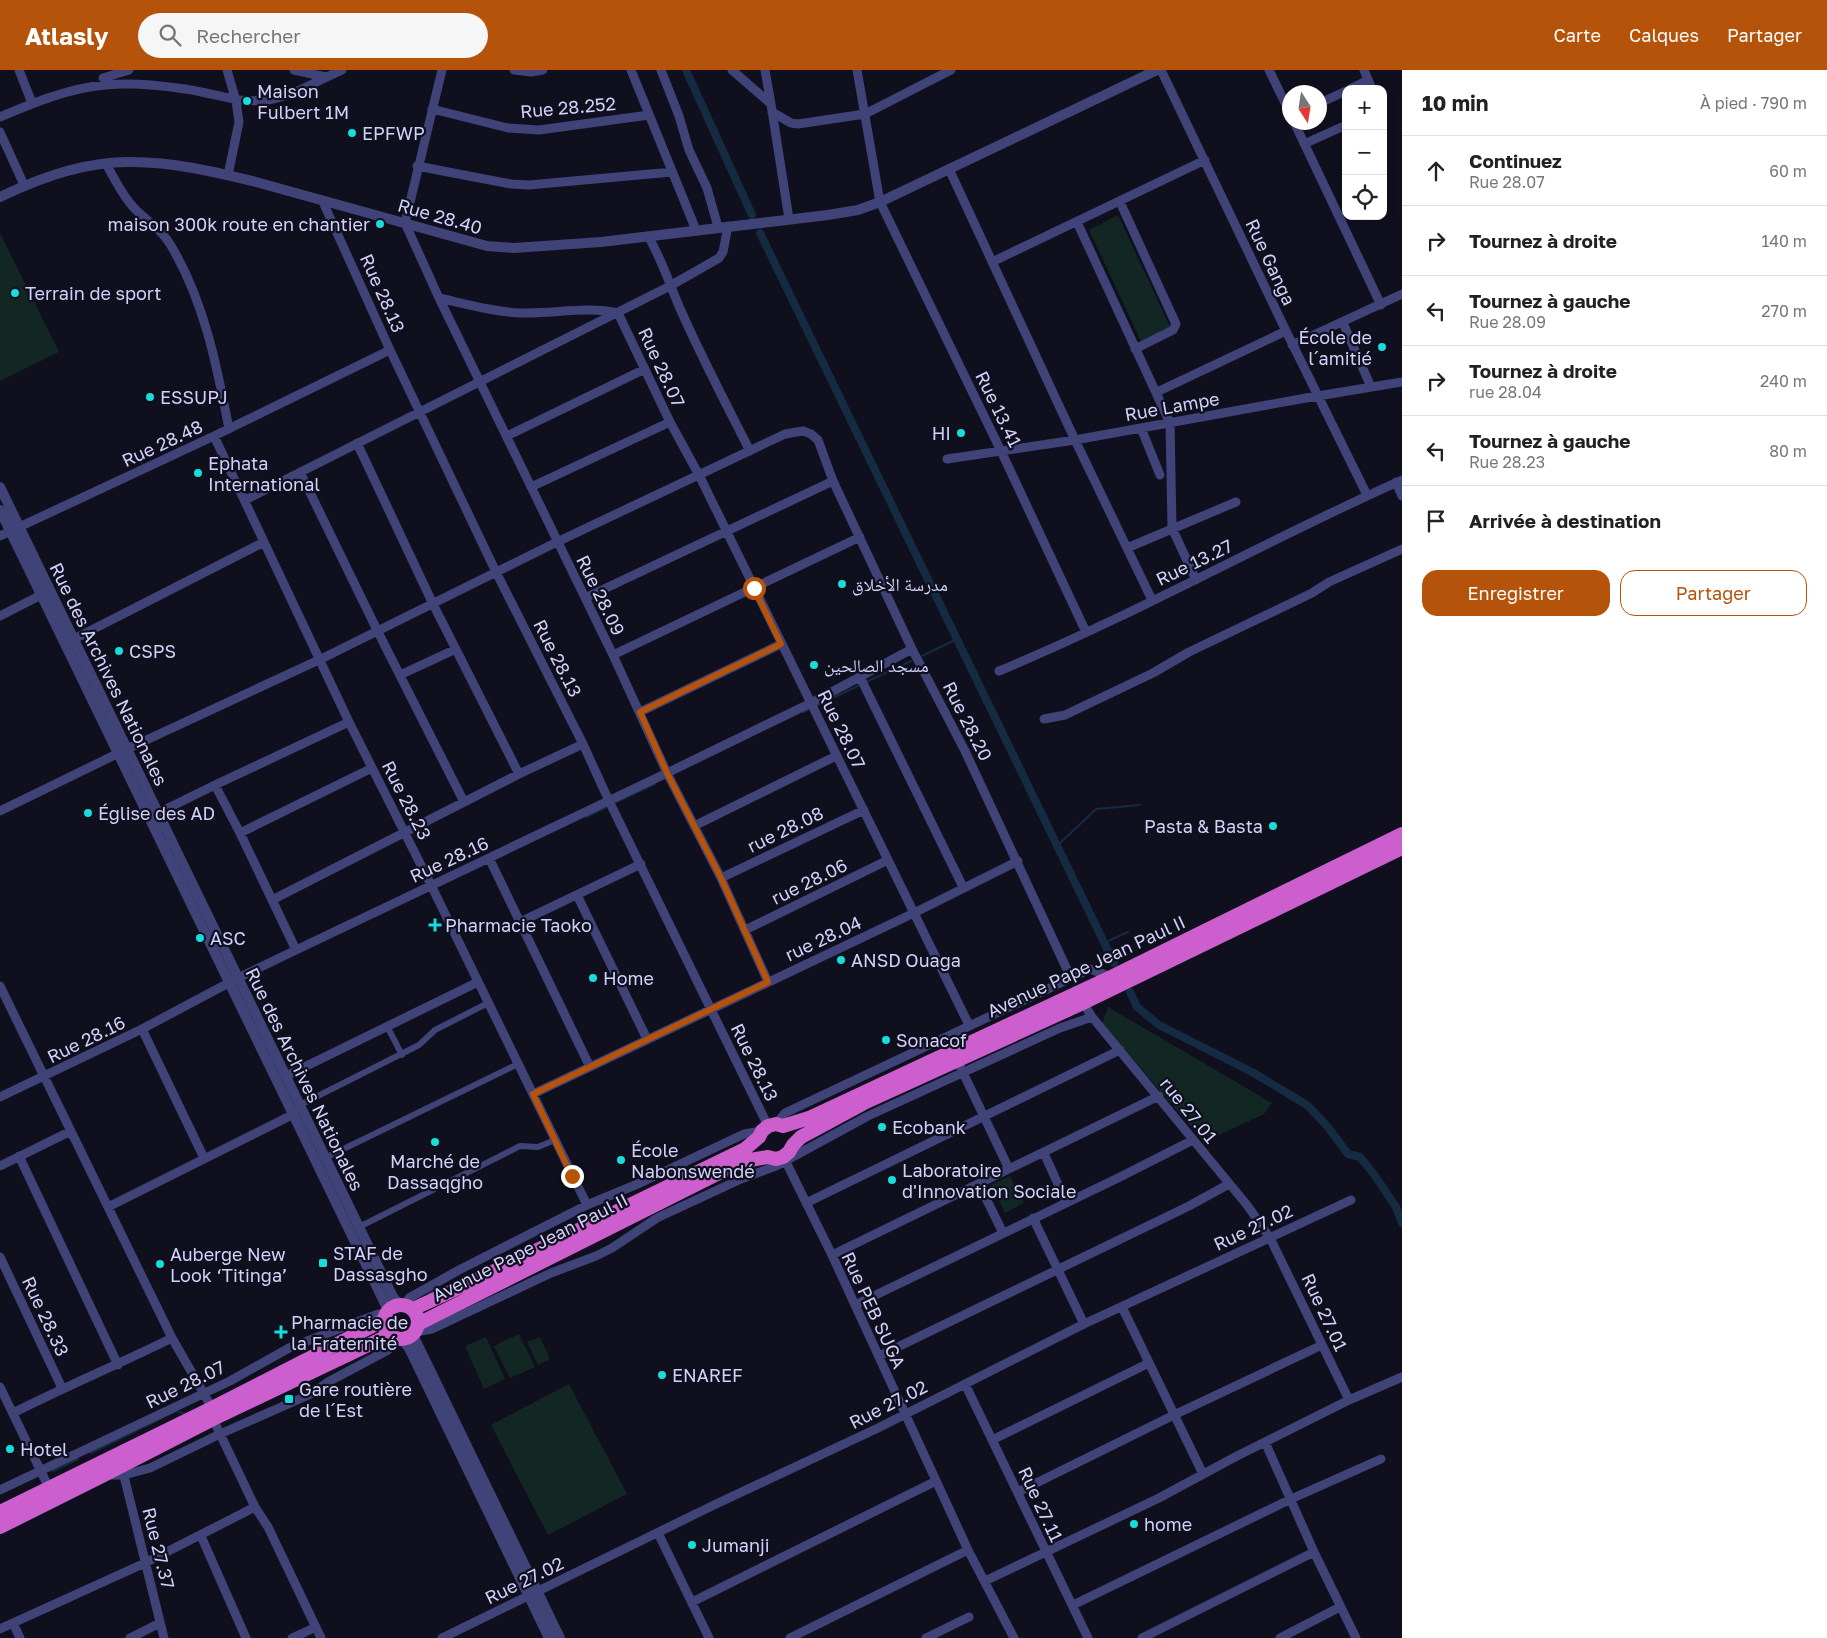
<!DOCTYPE html>
<html lang="fr">
<head>
<meta charset="utf-8">
<style>
  body { margin:0; font-family:"Golos Text","Noto Naskh Arabic",sans-serif; background:#f6f6f6; color:#222 }
  .controls { position:absolute; right:15px; top:15px; display:grid; overflow:hidden; border-radius:10px; box-shadow:0 2px 8px #0003 }
  .controls button { width:45px; height:45px; display:grid; place-items:center; padding:0; border:0; border-bottom:1px solid #e0e0e0; background:#fff; color:#222; font:25px sans-serif }
  .compass { position:absolute; left:1282px; top:15px; width:45px; height:45px; border-radius:50%; background:#fff; box-shadow:0 2px 8px #0003; rotate:168deg }
  .stop { position:absolute; width:15px; height:15px; margin:-11px; border:4px solid #b45309; border-radius:50%; background:#fff }
  .stop.end { background:#b45309; border-color:#fff; box-shadow:0 1px 5px #0008 }
  .list { margin:0; padding:0; list-style:none }
  h2 { display:flex; justify-content:space-between; align-items:center; height:65px; margin:0; padding:0 20px; font-size:21px }
  h2 small { font-size:16px; font-weight:400; color:#767676 }
  .list li { display:grid; grid-template-columns:32px 1fr auto; gap:15px; align-items:center; box-sizing:border-box; height:70px; padding:0 20px; border-top:1px solid #e0e0e0 }
  .list b { display:block; font-size:19px; white-space:nowrap }
  .list p { margin:0; font-size:16px; white-space:nowrap; color:#767676 }
  .list em { font-size:16px; font-style:normal; color:#767676 }
  .actions { display:flex; gap:10px; padding:15px 20px }
  .actions a { flex:1; padding:11px 0; border:1px solid #b45309; border-radius:15px; text-align:center; font-size:18px; color:#b45309 }
  .actions .main { background:#b45309; color:#fff }
  .icon { flex:none; width:28px; height:28px; fill:none; stroke:currentColor; stroke-width:2; stroke-linecap:round; stroke-linejoin:round }
  .map { position:relative; flex:none; width:1402px; height:1568px; overflow:hidden }
  header { display:flex; align-items:center; gap:30px; box-sizing:border-box; height:70px; padding:0 25px; background:#b45309; color:#fff }
  header strong { font-size:24px }
  nav { display:flex; gap:28px; margin-inline-start:auto; font-size:18px }
  .search { width:350px; height:45px; background:#f6f6f6; display:flex; align-items:center; gap:12px; box-sizing:border-box; padding:0 18px; border-radius:28px; color:#767676; font-size:19px }
  main { display:flex }
  aside { flex:1; background:#fff }
  .map>svg:first-child { display:block }
</style>
</head>
<body>
<header>
<strong>Atlasly</strong>
<div class="search"><svg class="icon" aria-label="search" viewBox="0 0 24 24"><circle cx="10" cy="10" r="6"/><path d="M15 15l6 6"/></svg>Rechercher</div>
<nav><a>Carte</a><a>Calques</a><a>Partager</a></nav>
</header>
<main>
<div class="map">
<svg width="1402" height="1568" viewBox="0 0 1402 1568">
  <rect width="100%" height="100%" fill="#0f0f1e"/>
  <path fill="#122724" d="M1118 145 1170 257 1141 271 1089 160Z
    M0 163 59 282 0 311Z
    M1108 937 1272 1033 1264 1044 1204 1072 1102 953Z
    M1010 1106 1024 1133 1005 1143 991 1115Z
    M519 1264 535 1297 510 1308 494 1276Z
    M486 1267 505 1309 484 1319 465 1276Z
    M540 1267 550 1289 538 1295 527 1272Z
    M569 1314 627 1424 548 1465 491 1355Z"/>
  <g fill="none" stroke-linecap="round" stroke-linejoin="round">
    <path stroke="#142b42" stroke-width="2" d="M922 586 957 569
      M868 611 911 591
      M818 635 858 616
      M803 642 808 640
      M616 732 655 714
      M586 747 605 738
      M1057 776 1096 739 1140 735
      M1104 873 1128 862
      M428 1224 438 1220
      M91 1383 176 1341 186 1344
      M53 1401 78 1389"/>
    <path stroke="#142b42" stroke-width="8" d="M686 0 752 145
      M760 163 1114 893
      M1130 922 1137 937 1159 955 1252 1002 1307 1035 1328 1057 1348 1084 1360 1087 1373 1103 1396 1137 1402 1153"/>
    <path stroke="#3f4378" stroke-width="6" d="M387 956 402 985
      M300 1035 419 975 435 960 488 933
      M325 1088 518 994
      M359 1157 520 1076 538 1077 555 1070"/>
    <path stroke="#3f4378" stroke-width="9" d="M19 0 32 33
      M227 0 236 31 239 52 228 105
      M294 0 326 7
      M442 0 405 153 439 228 613 585 667 703 721 808 768 912
      M514 0 531 2 543 0
      M631 0 696 160
      M661 0 679 46 689 80 707 118 718 157
      M732 0 771 34 789 149
      M765 0 771 34
      M857 0 880 132 1001 381 1086 562
      M1161 0 1286 261 1367 425
      M1269 0 1290 43
      M1364 0 1372 19
      M103 8 129 0
      M1350 19 1368 10
      M1320 33 1346 21
      M432 39 508 58 539 60 649 45
      M772 42 791 53 798 54 865 44 951 0
      M0 47C33 33 69 18 105 15 132 12 159 15 185 19 215 23 237 34 268 30 294 26 318 10 342 0
      M1294 52 1381 235
      M0 62 24 115
      M1304 74 1346 55
      M106 94C115 109 122 126 135 139 147 151 161 159 170 174 204 230 217 296 229 359
      M417 96 511 114 529 115 672 102
      M949 99 1075 370 1152 530
      M323 132 390 280 496 502 583 674 609 731 768 1056
      M1120 132 1176 254 1173 260 1135 279
      M1077 152 1170 353 1172 458 1196 510
      M648 166C663 191 670 217 682 243 703 290 727 336 750 381
      M992 192 1205 90
      M439 228C466 234 494 242 522 243 554 244 587 236 618 243L670 352 699 405 969 955
      M1343 253 1371 317
      M1292 275 1402 224
      M1157 322 1286 261
      M1141 358 1160 405
      M214 366 349 652 431 815 587 1135
      M507 366 645 299
      M357 373 433 534 519 704
      M947 389 1075 370 1306 328 1402 312
      M300 402 378 562 464 732
      M1396 412 1402 426
      M531 417 670 352
      M245 430 670 216 719 188 723 182 728 156
      M0 466 214 366 390 280
      M1127 478 1236 432
      M585 528 833 411
      M0 546 41 525
      M74 569 264 472
      M613 585 860 467
      M999 601C1137 544 1267 470 1402 410
      M400 605 456 579
      M860 607 963 817
      M640 642 781 574
      M1044 649 1065 645 1153 603 1189 582 1312 523 1329 512 1402 479
      M215 715 240 763 296 880
      M0 741 127 679 321 589 557 472 785 364 803 361 811 364 818 370 833 411 912 579 965 681 1071 908
      M158 743 215 715 349 652
      M694 756 836 686
      M240 763 372 698
      M489 788 590 997
      M721 808 864 740
      M577 825 647 969
      M272 830 519 704 583 674
      M520 852 641 794
      M745 860 888 790
      M0 916 172 1268 212 1338
      M1083 933 1092 947 1247 1135 1270 1168 1349 1330
      M142 959 204 1088
      M957 990 1009 1099
      M286 1006 478 912
      M533 1024 914 843 1018 791
      M0 1027 142 959 238 908 296 880 667 703 811 633 912 579
      M776 1054 785 1043 1090 899 1111 907
      M1044 1083 1066 1132
      M19 1086 118 1295
      M784 1088 832 1185 968 1480 1014 1568
      M0 1096 71 1061
      M979 1114 1003 1163
      M806 1133 1120 980
      M108 1137 294 1044
      M1033 1148 1084 1254
      M832 1185 1159 1026
      M0 1187 62 1318
      M405 1235 409 1228 459 1200 587 1135 640 1113 744 1064 762 1061
      M855 1235 1120 1107 1193 1070
      M1122 1237 1203 1404
      M415 1262 432 1259 551 1203 596 1186 612 1178 657 1148 741 1109 776 1096 868 1046 1060 958 1092 947
      M879 1286 1189 1136 1229 1114
      M965 1314 1088 1568
      M0 1317 49 1418
      M13 1343C65 1317 119 1294 172 1268
      M213 1349 255 1437 268 1457 321 1568
      M992 1370 1149 1293
      M1265 1372 1314 1482 1356 1568
      M123 1402 164 1568
      M107 1405H124L150 1398 220 1364 313 1323 328 1312 388 1280 398 1269
      M0 1420 230 1311 289 1278 378 1244H386
      M1018 1422 1174 1345 1322 1275
      M658 1463 709 1568
      M201 1466 246 1568
      M985 1511 1159 1428 1235 1387 1349 1330 1402 1307
      M692 1532 936 1411
      M1073 1535 1291 1429 1381 1389
      M13 1553 20 1568
      M0 1559 145 1493 255 1437
      M130 1568 160 1553
      M292 1568 316 1557
      M442 1568 714 1435 878 1358 1084 1254 1351 1130
      M790 1568 968 1480
      M926 1568 969 1547
      M1142 1568 1314 1482
      M1280 1568 1340 1537"/>
    <path stroke="#3f4378" stroke-width="10" d="M0 127C41 107 86 91 132 92 173 92 216 102 256 112L487 176 514 178 601 172 828 145 858 140 880 132 1157 0
      M0 417 393 1227 400 1235
      M0 440 388 1240
      M413 1265 560 1568
      M401 1269 409 1278 549 1568"/>
    <path stroke="#cc5ece" stroke-width="14" d="M384 1252a17 17 0 1 1 34 0a17 17 0 1 1-34 0Z
      M413 1239 480 1208 745 1079 759 1067 762 1061 768 1056 776 1054 783 1056 809 1048 1111 907 1402 764
      M418 1254 733 1096 750 1090 768 1087 776 1089 783 1087 789 1082 793 1075 801 1067 864 1033 1083 933 1402 778
      M0 1442 212 1338 384 1250
      M0 1457 104 1405 213 1349 381 1269 390 1266"/>
  </g>
  <g fill="none" stroke-linecap="round" stroke-linejoin="round">
    <path stroke="#b45309" stroke-width="6" d="M572 1106 533 1024 768 912 721 808 667 703 640 642 781 574 754 518"/>
  </g>
  <g fill="#19dddb" stroke="#0f0f1e" stroke-width="2">
    <circle cx="247" cy="31" r="5"/>
    <circle cx="352" cy="63" r="5"/>
    <circle cx="380" cy="154" r="5"/>
    <circle cx="15" cy="223" r="5"/>
    <circle cx="1382" cy="277" r="5"/>
    <circle cx="150" cy="327" r="5"/>
    <circle cx="961" cy="363" r="5"/>
    <circle cx="198" cy="403" r="5"/>
    <circle cx="842" cy="514" r="5"/>
    <circle cx="119" cy="581" r="5"/>
    <circle cx="814" cy="595" r="5"/>
    <circle cx="88" cy="743" r="5"/>
    <circle cx="1273" cy="756" r="5"/>
    <path d="M432.5 847.5h5v5h5v5h-5v5h-5v-5h-5v-5h5z"/>
    <circle cx="200" cy="868" r="5"/>
    <circle cx="841" cy="890" r="5"/>
    <circle cx="593" cy="908" r="5"/>
    <circle cx="886" cy="970" r="5"/>
    <circle cx="882" cy="1057" r="5"/>
    <circle cx="435" cy="1072" r="5"/>
    <circle cx="621" cy="1090" r="5"/>
    <circle cx="892" cy="1110" r="5"/>
    <rect x="318" y="1188" width="10" height="10" rx="2.5"/>
    <circle cx="160" cy="1194" r="5"/>
    <path d="M278.5 1254.5h5v5h5v5h-5v5h-5v-5h-5v-5h5z"/>
    <circle cx="662" cy="1305" r="5"/>
    <rect x="284" y="1324" width="10" height="10" rx="2.5"/>
    <circle cx="10" cy="1379" r="5"/>
    <circle cx="1134" cy="1454" r="5"/>
    <circle cx="692" cy="1475" r="5"/>
  </g>
  <g text-anchor="middle" dominant-baseline="central" stroke-width="4.5" stroke-linejoin="round" paint-order="stroke">
    <g font-size="18" fill="#d1d1fa" stroke="#0f0f1e" text-anchor="start">
      <text x="257" y="21">Maison<tspan x="257" dy="21">Fulbert 1M</tspan></text>
      <text x="362" y="63">EPFWP</text>
      <text x="370" y="154" text-anchor="end">maison 300k route en chantier</text>
      <text x="25" y="223">Terrain de sport</text>
      <text x="1372" y="267" text-anchor="end">École de<tspan x="1372" dy="21">l´amitié</tspan></text>
      <text x="160" y="327">ESSUPJ</text>
      <text x="951" y="363" text-anchor="end">HI</text>
      <text x="208" y="393">Ephata<tspan x="208" dy="21">International</tspan></text>
      <text x="852" y="514">مدرسة الأخلاق</text>
      <text x="129" y="581">CSPS</text>
      <text x="824" y="595">مسجد الصالحين</text>
      <text x="98" y="743">Église des AD</text>
      <text x="1263" y="756" text-anchor="end">Pasta &amp; Basta</text>
      <text x="445" y="855">Pharmacie Taoko</text>
      <text x="210" y="868">ASC</text>
      <text x="851" y="890">ANSD Ouaga</text>
      <text x="603" y="908">Home</text>
      <text x="896" y="970">Sonacof</text>
      <text x="892" y="1057">Ecobank</text>
      <text x="631" y="1080">École<tspan x="631" dy="21">Nabonswendé</tspan></text>
      <text x="435" y="1091" text-anchor="middle">Marché de<tspan x="435" dy="21">Dassaqgho</tspan></text>
      <text x="902" y="1100">Laboratoire<tspan x="902" dy="21">d'Innovation Sociale</tspan></text>
      <text x="333" y="1183">STAF de<tspan x="333" dy="21">Dassasgho</tspan></text>
      <text x="170" y="1184">Auberge New<tspan x="170" dy="21">Look ‘Titinga’</tspan></text>
      <text x="291" y="1252">Pharmacie de<tspan x="291" dy="21">la Fraternité</tspan></text>
      <text x="672" y="1305">ENAREF</text>
      <text x="299" y="1319">Gare routière<tspan x="299" dy="21">de l´Est</tspan></text>
      <text x="20" y="1379">Hotel</text>
      <text x="1144" y="1454">home</text>
      <text x="702" y="1475">Jumanji</text>
    </g>
    <g font-size="18" fill="#d1d1fa" stroke="#0f0f1e">
      <text transform="translate(568 37) rotate(-5)">Rue 28.252</text>
      <text transform="translate(440 146) rotate(16)">Rue 28.40</text>
      <text transform="translate(1271 192) rotate(65)">Rue Ganga</text>
      <text transform="translate(383 223) rotate(66)">Rue 28.13</text>
      <text transform="translate(662 297) rotate(65)">Rue 28.07</text>
      <text transform="translate(1172 336) rotate(-10)">Rue Lampe</text>
      <text transform="translate(999 339) rotate(64)">Rue 13.41</text>
      <text transform="translate(162 373) rotate(-25)">Rue 28.48</text>
      <text transform="translate(1194 492) rotate(-26)">Rue 13.27</text>
      <text transform="translate(601 525) rotate(64)">Rue 28.09</text>
      <text transform="translate(558 588) rotate(63)">Rue 28.13</text>
      <text transform="translate(109 604) rotate(64)">Rue des Archives Nationales</text>
      <text transform="translate(968 651) rotate(63)">Rue 28.20</text>
      <text transform="translate(842 659) rotate(64)">Rue 28.07</text>
      <text transform="translate(407 730) rotate(63)">Rue 28.23</text>
      <text transform="translate(785 759) rotate(-26)">rue 28.08</text>
      <text transform="translate(449 789) rotate(-25)">Rue 28.16</text>
      <text transform="translate(809 811) rotate(-26)">rue 28.06</text>
      <text transform="translate(823 868) rotate(-25)">rue 28.04</text>
      <text transform="translate(1086 896) rotate(-25)">Avenue Pape Jean Paul II</text>
      <text transform="translate(86 969) rotate(-26)">Rue 28.16</text>
      <text transform="translate(755 992) rotate(64)">Rue 28.13</text>
      <text transform="translate(305 1009) rotate(64)">Rue des Archives Nationales</text>
      <text transform="translate(1189 1040) rotate(51)">rue 27.01</text>
      <text transform="translate(1253 1157) rotate(-25)">Rue 27.02</text>
      <text transform="translate(530 1177) rotate(-27)">Avenue Pape Jean Paul II</text>
      <text transform="translate(874 1240) rotate(65)">Rue PEB SUGA</text>
      <text transform="translate(1325 1242) rotate(65)">Rue 27.01</text>
      <text transform="translate(46 1246) rotate(65)">Rue 28.33</text>
      <text transform="translate(185 1314) rotate(-26)">Rue 28.07</text>
      <text transform="translate(888 1334) rotate(-27)">Rue 27.02</text>
      <text transform="translate(1041 1434) rotate(65)">Rue 27.11</text>
      <text transform="translate(159 1478) rotate(76)">Rue 27.37</text>
      <text transform="translate(524 1510) rotate(-26)">Rue 27.02</text>
    </g>
  </g>
</svg>
<div class="controls">
<button>+</button>
<button>−</button>
<button><svg class="icon" aria-label="locate" viewBox="0 0 24 24"><circle cx="12" cy="12" r="6"/><path d="M12 2v4M12 18v4M2 12h4M18 12h4"/></svg></button>
</div>
<svg class="compass" viewBox="-18 -18 36 36"><path d="M0-13l5 13h-10z" fill="#e53935"/><path d="M0 13l5-13h-10z" fill="#767676"/></svg>
<div class="stop" style="left:754px;top:518px"></div>
<div class="stop end" style="left:572px;top:1106px"></div>
</div>
<aside>
<h2>10 min<small>À pied · 790 m</small></h2>
<ul class="list">
<li><svg class="icon" aria-label="ahead" viewBox="0 0 24 24"><path d="M12 20V5M6 11l6-6 6 6"/></svg><div><b>Continuez</b><p>Rue 28.07</p></div><em>60 m</em></li>
<li><svg class="icon" aria-label="right" viewBox="0 0 24 24"><path d="M7 20v-9h11M14 6l5 5-5 5"/></svg><div><b>Tournez à droite</b></div><em>140 m</em></li>
<li><svg class="icon" aria-label="left" viewBox="0 0 24 24"><path d="M17 20v-9H6M10 6l-5 5 5 5"/></svg><div><b>Tournez à gauche</b><p>Rue 28.09</p></div><em>270 m</em></li>
<li><svg class="icon" aria-label="right" viewBox="0 0 24 24"><path d="M7 20v-9h11M14 6l5 5-5 5"/></svg><div><b>Tournez à droite</b><p>rue 28.04</p></div><em>240 m</em></li>
<li><svg class="icon" aria-label="left" viewBox="0 0 24 24"><path d="M17 20v-9H6M10 6l-5 5 5 5"/></svg><div><b>Tournez à gauche</b><p>Rue 28.23</p></div><em>80 m</em></li>
<li><svg class="icon" aria-label="arrive" viewBox="0 0 24 24"><path d="M6 21V4h12l-3 4 3 4H6"/></svg><div><b>Arrivée à destination</b></div></li>
</ul>
<div class="actions"><a class="main">Enregistrer</a><a>Partager</a></div>
</aside>
</main>
</body>
</html>
